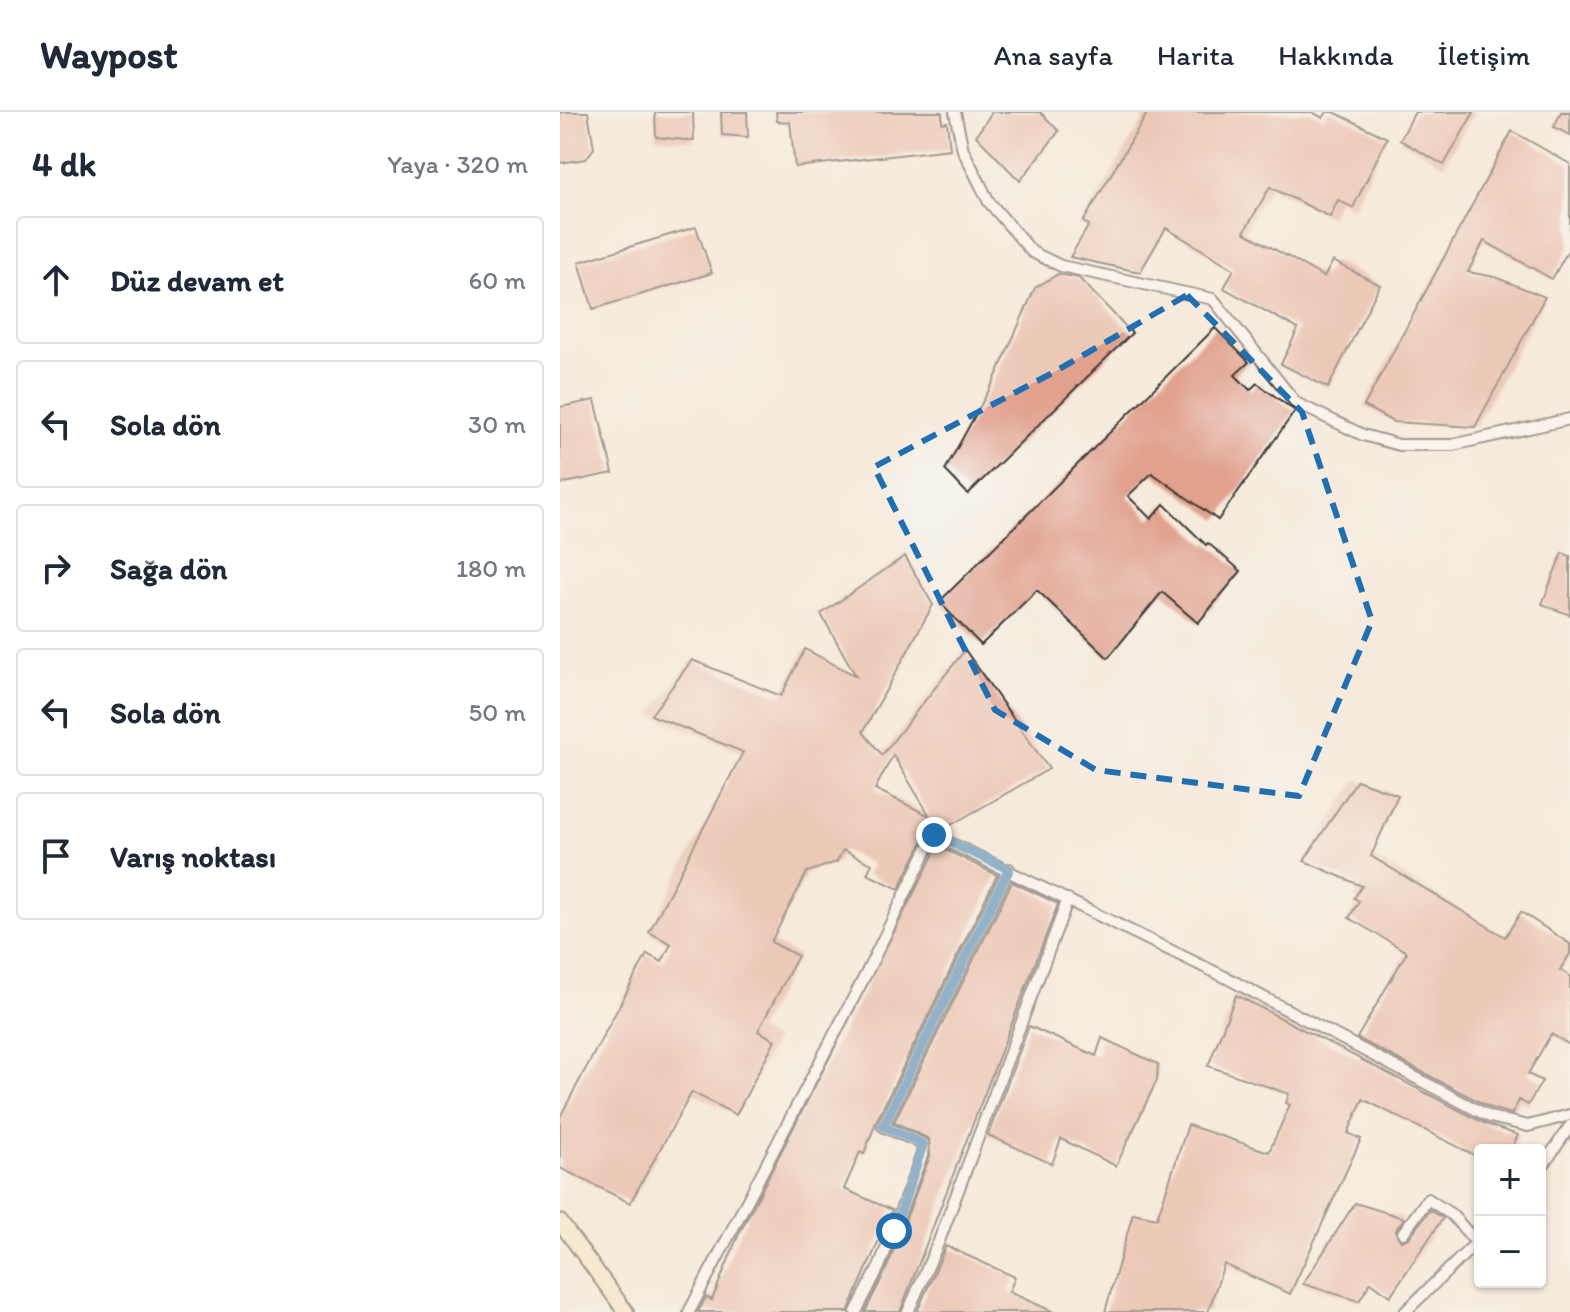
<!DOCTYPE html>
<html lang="tr">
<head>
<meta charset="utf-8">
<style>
  body { margin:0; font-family:Itim,sans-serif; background:#f2f2f3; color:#1f2937 }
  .controls { position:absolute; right:24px; bottom:24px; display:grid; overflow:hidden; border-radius:8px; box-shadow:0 2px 6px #0004 }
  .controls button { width:72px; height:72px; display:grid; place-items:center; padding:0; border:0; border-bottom:2px solid #e0e1e3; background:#fff; color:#1f2937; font:40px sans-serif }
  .stop { position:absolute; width:24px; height:24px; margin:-18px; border:6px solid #1f6fb2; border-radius:50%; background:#fff }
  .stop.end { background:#1f6fb2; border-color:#fff; box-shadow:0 2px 8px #0008 }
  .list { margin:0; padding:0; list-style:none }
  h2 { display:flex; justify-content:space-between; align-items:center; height:104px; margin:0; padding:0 32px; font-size:34px }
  h2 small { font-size:26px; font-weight:400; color:#747a83 }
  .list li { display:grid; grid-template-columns:52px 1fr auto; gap:24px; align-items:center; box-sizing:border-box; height:128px; margin:0 16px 16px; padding:0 16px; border:2px solid #e0e1e3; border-radius:8px }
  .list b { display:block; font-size:30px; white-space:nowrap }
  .list em { font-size:26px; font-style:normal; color:#747a83 }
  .icon { flex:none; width:44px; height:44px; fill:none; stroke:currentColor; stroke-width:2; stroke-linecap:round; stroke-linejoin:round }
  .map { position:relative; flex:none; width:1010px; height:1200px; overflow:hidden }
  header { display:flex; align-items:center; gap:48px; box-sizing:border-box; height:112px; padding:0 40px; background:#fff; border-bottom:2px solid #e0e1e3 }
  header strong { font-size:38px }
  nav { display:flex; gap:44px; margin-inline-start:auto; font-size:28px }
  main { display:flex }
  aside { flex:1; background:#fff }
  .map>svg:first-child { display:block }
</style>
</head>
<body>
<header>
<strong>Waypost</strong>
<nav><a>Ana sayfa</a><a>Harita</a><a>Hakkında</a><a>İletişim</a></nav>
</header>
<main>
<aside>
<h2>4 dk<small>Yaya · 320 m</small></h2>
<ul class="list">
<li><svg class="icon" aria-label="ahead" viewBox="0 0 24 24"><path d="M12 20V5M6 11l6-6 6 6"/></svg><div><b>Düz devam et</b></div><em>60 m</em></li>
<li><svg class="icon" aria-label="left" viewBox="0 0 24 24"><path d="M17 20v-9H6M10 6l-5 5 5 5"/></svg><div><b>Sola dön</b></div><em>30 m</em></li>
<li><svg class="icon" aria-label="right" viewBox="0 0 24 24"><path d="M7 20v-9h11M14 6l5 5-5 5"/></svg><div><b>Sağa dön</b></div><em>180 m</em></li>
<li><svg class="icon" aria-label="left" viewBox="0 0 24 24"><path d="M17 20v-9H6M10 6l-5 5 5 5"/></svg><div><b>Sola dön</b></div><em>50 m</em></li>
<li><svg class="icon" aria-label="arrive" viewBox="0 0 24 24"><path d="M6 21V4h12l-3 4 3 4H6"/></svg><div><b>Varış noktası</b></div></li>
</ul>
</aside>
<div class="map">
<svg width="1010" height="1200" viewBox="0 0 1010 1200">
  <rect width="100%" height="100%" fill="#f6f6f2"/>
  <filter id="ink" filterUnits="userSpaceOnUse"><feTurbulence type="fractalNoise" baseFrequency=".0125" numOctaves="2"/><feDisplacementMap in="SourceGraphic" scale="16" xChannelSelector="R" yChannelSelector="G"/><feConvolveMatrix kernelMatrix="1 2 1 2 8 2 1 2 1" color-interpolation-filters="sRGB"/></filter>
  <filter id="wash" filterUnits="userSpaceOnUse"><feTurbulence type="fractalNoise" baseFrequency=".006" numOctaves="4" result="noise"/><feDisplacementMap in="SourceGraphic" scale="32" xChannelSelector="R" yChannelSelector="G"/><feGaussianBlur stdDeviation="1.8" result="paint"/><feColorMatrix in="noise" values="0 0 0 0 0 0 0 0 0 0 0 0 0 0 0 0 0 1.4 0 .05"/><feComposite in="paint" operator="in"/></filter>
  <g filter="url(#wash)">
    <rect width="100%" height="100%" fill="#f5eadb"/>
    <g id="blocks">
      <path fill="#e1a18d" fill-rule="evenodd" d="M0 0H28L34 36 26 47 0 51Z
        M95 0H133L134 29 96 25Z
        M161 0H187L188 25 162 23Z
        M216 0H382V11L387 10 390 37 235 55 230 10 217 9Z
        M432 0H480L499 19 460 69 416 24Z
        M588 0H752L763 6 767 0H774L827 26 793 96 778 88 770 105 710 75 684 120 764 165 773 149 820 173 768 276 721 252 738 217 664 176 674 157 606 116 580 160 510 145 529 113 523 110Z
        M855 0H914L884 53 840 28Z
        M1001 0H1010V23L994 15Z
        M952 19 1010 52V135L992 167 924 129 908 160 935 165 985 185 915 315 833 310 804 294Z
        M136 115 152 161 33 197 19 150Z
        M498 162 519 166 572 221 408 382 385 358 434 269 475 176Z
        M655 216 689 250 675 263 690 278 697 271 735 299 658 408 592 361 568 384 591 407 604 392 646 433 648 431 681 459 638 511 602 480 548 546 477 478 421 533 379 490Z
        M35 288 53 361 0 372V295Z
        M1002 441 1010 444V503L982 492Z
        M345 444 373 493 303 620 322 643 405 538 489 657 382 718 369 717 339 777 307 762 312 752 283 738 277 750 247 760 211 830 238 844 198 919 215 928 176 1003 132 980 70 1091 0 1056V1005L87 842 102 850 111 832 89 820 183 640 91 603 132 548 221 584 245 537 296 564 261 502ZM333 643 370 704 315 677Z
        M797 668 838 683 811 744 945 825 961 800 1010 832V842L1000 858 1010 864V933L991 922 968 962 982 969 968 993 959 988 952 1002 933 997 797 926 847 840 789 806 799 789 794 786 802 774 744 749Z
        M378 734 437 763 316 1010 304 1042 300 1040 284 1077 332 1098 288 1200H138L146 1185 152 1188 178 1124Z
        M452 770 498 792 340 1200H305L326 1158 370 1044 369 1027 334 1010Z
        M676 883 926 1012 958 1023 951 1038H920V1046L803 987 788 1021 801 1027 730 1182 664 1152 648 1200H545L573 1101 597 1106 628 1013 709 1040 730 993 726 991 729 982 648 954Z
        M469 914 536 944 542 926 598 952 597 968 556 1054 501 1027 492 1052 428 1023Z
        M795 1091 844 1106 835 1119 841 1129 849 1126 870 1098 883 1106 830 1184 811 1170 799 1189 743 1172Z
        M386 1134 455 1165 449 1180 494 1200H357Z"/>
    </g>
  </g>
  <g filter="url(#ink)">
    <use href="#blocks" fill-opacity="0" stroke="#3d3b39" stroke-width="2"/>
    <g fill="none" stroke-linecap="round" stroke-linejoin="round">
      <g stroke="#3d3b39" stroke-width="14">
        <path id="street" d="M395 0 403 38 429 90 472 140 501 154 653 187 736 291 803 323 839 333H892L1010 307
          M980 1058 1010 1014
          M843 1121 868 1087 892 1103 916 1130
          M129 1200 307 860 374 723 665 865 930 1005 968 1014 1010 1003
          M296 1200 319 1155 362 1043 363 1032 323 1014 449 757
          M348 1200 379 1129 508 787
          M845 1200 920 1127"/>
      </g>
      <g stroke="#3d3b39" stroke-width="18">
        <path id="secondary" d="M0 1110 66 1200"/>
      </g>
      <use href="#street" stroke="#fff" stroke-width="10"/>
      <use href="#secondary" stroke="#f7e8c3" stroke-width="14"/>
    </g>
  </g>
  <g fill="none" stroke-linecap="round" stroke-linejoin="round" filter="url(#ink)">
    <path stroke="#1f6fb2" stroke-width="10" d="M334 1119 363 1032 323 1014 449 757 374 723"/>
  </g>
  <path d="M0 0H1010V1200H0ZM627 183 742 300 812 509 739 684 536 658 435 598 314 355 496 259Z" fill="#f5eadb" fill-opacity=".55" fill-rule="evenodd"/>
  <path fill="none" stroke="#1f6fb2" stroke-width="6" stroke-dasharray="16 10" stroke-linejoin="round" d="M627 183 742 300 812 509 739 684 536 658 435 598 314 355 496 259Z"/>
</svg>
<div class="controls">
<button>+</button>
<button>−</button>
</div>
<div class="stop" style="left:334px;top:1119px"></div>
<div class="stop end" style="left:374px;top:723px"></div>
</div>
</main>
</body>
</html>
